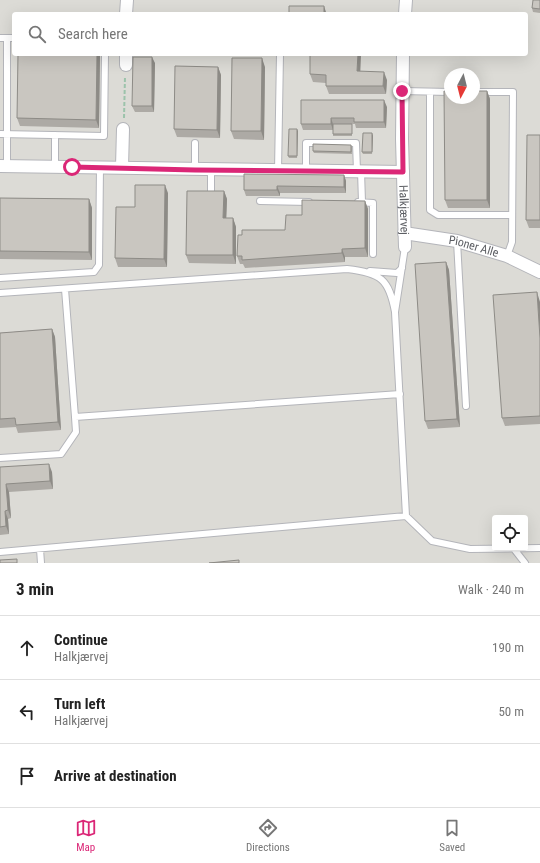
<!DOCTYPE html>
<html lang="en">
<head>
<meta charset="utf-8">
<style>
  body { margin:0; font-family:"Roboto Condensed",sans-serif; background:#f2f2f2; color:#222 }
  .controls { position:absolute; right:12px; bottom:12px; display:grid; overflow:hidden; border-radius:4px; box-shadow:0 4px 16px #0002 }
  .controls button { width:36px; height:36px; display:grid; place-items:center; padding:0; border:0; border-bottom:1px solid #e0e0e0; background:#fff; color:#222; font:20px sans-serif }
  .compass { position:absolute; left:444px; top:68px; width:36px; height:36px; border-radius:50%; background:#fff; box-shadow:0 4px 16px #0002; rotate:187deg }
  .stop { position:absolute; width:12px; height:12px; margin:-9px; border:3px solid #db2777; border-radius:50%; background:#fff }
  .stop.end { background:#db2777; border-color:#fff; box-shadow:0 1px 4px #0008 }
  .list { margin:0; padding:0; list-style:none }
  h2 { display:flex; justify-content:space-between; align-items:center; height:52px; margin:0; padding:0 16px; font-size:17px }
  h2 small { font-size:13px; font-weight:400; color:#767676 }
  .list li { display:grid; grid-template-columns:26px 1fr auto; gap:12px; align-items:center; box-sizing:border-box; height:64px; padding:0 16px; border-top:1px solid #e0e0e0 }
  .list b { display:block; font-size:15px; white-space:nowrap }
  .list p { margin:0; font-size:13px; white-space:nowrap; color:#767676 }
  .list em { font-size:13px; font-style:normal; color:#767676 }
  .icon { flex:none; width:22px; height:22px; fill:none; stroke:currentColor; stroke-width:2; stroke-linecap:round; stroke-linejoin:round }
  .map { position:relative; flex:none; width:540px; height:563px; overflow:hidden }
  .search { position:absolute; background:#fff; box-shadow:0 4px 16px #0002; left:12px; right:12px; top:12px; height:44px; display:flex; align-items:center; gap:10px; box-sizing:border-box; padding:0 14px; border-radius:4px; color:#767676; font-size:15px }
  .sheet { height:244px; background:#fff }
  nav { display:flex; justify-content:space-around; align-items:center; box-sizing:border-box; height:56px; border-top:1px solid #e0e0e0; background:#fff; font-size:11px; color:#767676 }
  nav a { display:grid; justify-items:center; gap:2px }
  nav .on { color:#db2777 }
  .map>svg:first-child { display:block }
</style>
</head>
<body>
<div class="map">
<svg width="540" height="563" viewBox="0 0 540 563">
  <rect width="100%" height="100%" fill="#edece4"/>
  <path fill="#dcdbd6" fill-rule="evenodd" d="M0 0H540V563H0ZM14 14H526V54H14ZM450 74H474V98H450ZM495 518H525V548H495Z"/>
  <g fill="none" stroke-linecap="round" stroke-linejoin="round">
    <g stroke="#b4b5ba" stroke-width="8">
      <path id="lane" d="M0 38H14
        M402 91 450 92
        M430 92V210L438 215H512
        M474 92H513L512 242 507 256
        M0 134 104 136 105 54
        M7 166V38
        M55 167V135
        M195 170V143
        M278 171 280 54
        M306 171V143H356L357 171
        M361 171 362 202
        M211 199V170
        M260 201 309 202
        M358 202 373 203V254
        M457 241 466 406
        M405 247 395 312 406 516 432 541 470 549 540 548
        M370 271 397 273 402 268
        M0 278 94 272 99 265 100 167
        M65 289 75 417 400 394
        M0 293 347 269C381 273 389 279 395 312
        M0 458 61 454 76 432 75 417
        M40 549 41 563
        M514 549 525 563
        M0 552 406 516"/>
    </g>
    <g stroke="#b4b5ba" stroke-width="14">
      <g id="street">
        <path d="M126 14 127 0"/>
        <path d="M405 14 406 0"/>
        <path id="s1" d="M403 54 402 139 405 247"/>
        <path d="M126 65V54"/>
        <path d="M0 166 403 172"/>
        <path d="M122 167 123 129"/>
        <path id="s2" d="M404 233 457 241 507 256 540 272"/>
      </g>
    </g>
    <path stroke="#9cc3ab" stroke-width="2" stroke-dasharray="4 2" stroke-linecap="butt" d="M124 118 125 77"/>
    <use href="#lane" stroke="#fff" stroke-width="6"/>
    <use href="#street" stroke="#fff" stroke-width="12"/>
  </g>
  <path fill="#adaaa5" d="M540 0V13L533 12 532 8Z
    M100 54 99 128 20 126 17 118Z
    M232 54H277V55H232Z
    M310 54H360V71L387 80 386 94H329L326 86V83L313 82 310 74Z
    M155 63 154 112H135L132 106Z
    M218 67 221 75 220 138 177 137 174 129Z
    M265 67 264 140 234 139 231 131Z
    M487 91 490 99V208H448L445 200Z
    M387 107 386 128H356L355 124H333H352V136H333V130H303L301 124Z
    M298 131 297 158H289L288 156Z
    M372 133 373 136 372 154H363L362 152Z
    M540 135V228H529L526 220Z
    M351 145 352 147V154L314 153 313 151Z
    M344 175 346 181V193H280V196H246L244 190Z
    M224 191 227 199 226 218H233L236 227V264L189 263 186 255Z
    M168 193 167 267H118L115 258 135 207Z
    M0 198 89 199 92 208V260L0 259Z
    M365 201 368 209V257H345V262L245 268 243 264H240L237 256 242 235 285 230 302 215Z
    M446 262 449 270 460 427 428 429 425 421Z
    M540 301V424L505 426 502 418Z
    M52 329 55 337 61 430 18 433 16 427 0 428V333Z
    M0 467 52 472 53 489 9 492 11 518 8 519 9 534 0 535Z"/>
  <path fill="#8d8b86" d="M324 6 326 12V14H324Z
    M97 54H100L99 128 96 120Z
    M358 54H360L361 55 360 79 357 71Z
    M152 57 155 63 154 112 152 106Z
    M262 58 265 67 264 140 261 131Z
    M218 67 221 75 220 138 217 130Z
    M384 72 387 80 386 94 383 86Z
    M487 91 490 99V208L487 200Z
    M384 100 387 107 386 128 384 122Z
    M331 118 333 124V130L331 124Z
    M297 129 298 131 297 158Z
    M372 133 373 136 372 154Z
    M344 175 346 181V193L344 187Z
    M165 185 168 193 167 267 164 259Z
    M277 186 280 193V196L277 190Z
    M224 191 227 199 226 226 223 218Z
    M89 199 92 208V260L89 252Z
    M365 201 368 209V257L365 248Z
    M233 218 236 227V264L233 255Z
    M342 249 345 257V262L342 253Z
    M446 262 449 270 460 427 457 419Z
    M537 292 540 302V338Z
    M52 329 55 337 61 430 58 422Z
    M49 464 52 472 53 489 50 481Z
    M6 484 9 492 11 518 8 510Z
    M5 511 8 519 9 534 6 526Z"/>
  <path fill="#c9c6c0" stroke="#8d8b86" d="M533 0H540V9L532 8Z
    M289 6H324V14H289Z
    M18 54H97L96 120 17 118Z
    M310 54H358L357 71 384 72 383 86H326V75L310 74Z
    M133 57H152V106H132Z
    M232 58H262L261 131H231Z
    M175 66 218 67 217 130 174 129Z
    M444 91H450V98H474V91H487V200H445Z
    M301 100H384V122H354V118H331V124H301Z
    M333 124H352V134H333Z
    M289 129H297V156H288Z
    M363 133H372V152H362Z
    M527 135H540V220H526Z
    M313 144 351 145V152L313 151Z
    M244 174 344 175V187L277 186V190H244Z
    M135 185H165L164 259 115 258 116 207H135Z
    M187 191H224L223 218H233V255H186Z
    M0 198 89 199V252L0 251Z
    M302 200 365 201V248L342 249V253L242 260V256H237L238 235H242V230H285L286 215H302Z
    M446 262 457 419 425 421 415 264Z
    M537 292 540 338V416L502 418 493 295Z
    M52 329 58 422 16 425 15 418 0 419V333Z
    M49 464 50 481 6 484 8 510 5 511 6 526 0 527V467Z
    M17 559V563H0V560Z
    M239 560V563H209Z"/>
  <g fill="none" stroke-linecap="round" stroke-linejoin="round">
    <path stroke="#db2777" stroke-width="5" d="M72 167 195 170 403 172 402 91"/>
  </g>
  <g text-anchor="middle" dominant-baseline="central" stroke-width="3" stroke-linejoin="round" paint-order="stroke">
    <g font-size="12" fill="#5c5e63" stroke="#fff">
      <text stroke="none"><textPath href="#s1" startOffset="156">Halkjærvej</textPath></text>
      <text stroke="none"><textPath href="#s2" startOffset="71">Pioner Alle</textPath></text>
    </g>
  </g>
</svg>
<div class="controls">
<button><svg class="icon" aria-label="locate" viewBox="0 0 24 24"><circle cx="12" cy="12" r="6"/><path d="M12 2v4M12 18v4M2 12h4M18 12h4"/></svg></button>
</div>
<svg class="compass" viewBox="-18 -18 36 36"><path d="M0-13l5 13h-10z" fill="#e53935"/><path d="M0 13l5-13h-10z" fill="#767676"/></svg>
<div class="stop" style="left:72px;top:167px"></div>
<div class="stop end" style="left:402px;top:91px"></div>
<div class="search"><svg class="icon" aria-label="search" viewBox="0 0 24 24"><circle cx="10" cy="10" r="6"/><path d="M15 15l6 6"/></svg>Search here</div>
</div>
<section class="sheet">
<h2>3 min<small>Walk · 240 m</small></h2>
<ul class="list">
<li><svg class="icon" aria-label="ahead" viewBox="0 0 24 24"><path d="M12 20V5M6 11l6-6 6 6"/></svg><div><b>Continue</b><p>Halkjærvej</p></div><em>190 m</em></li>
<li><svg class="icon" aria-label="left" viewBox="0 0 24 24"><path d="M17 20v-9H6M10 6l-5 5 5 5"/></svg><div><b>Turn left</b><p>Halkjærvej</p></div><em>50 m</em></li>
<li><svg class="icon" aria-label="arrive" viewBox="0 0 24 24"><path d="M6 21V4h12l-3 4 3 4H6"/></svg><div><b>Arrive at destination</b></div></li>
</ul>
</section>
<nav>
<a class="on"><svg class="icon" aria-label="map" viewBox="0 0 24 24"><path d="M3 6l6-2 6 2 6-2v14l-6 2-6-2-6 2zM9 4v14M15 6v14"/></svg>Map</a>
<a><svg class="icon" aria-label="directions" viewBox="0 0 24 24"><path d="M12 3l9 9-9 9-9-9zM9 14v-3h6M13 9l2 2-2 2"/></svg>Directions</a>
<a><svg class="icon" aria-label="saved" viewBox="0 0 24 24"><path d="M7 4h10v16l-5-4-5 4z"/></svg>Saved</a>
</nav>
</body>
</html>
